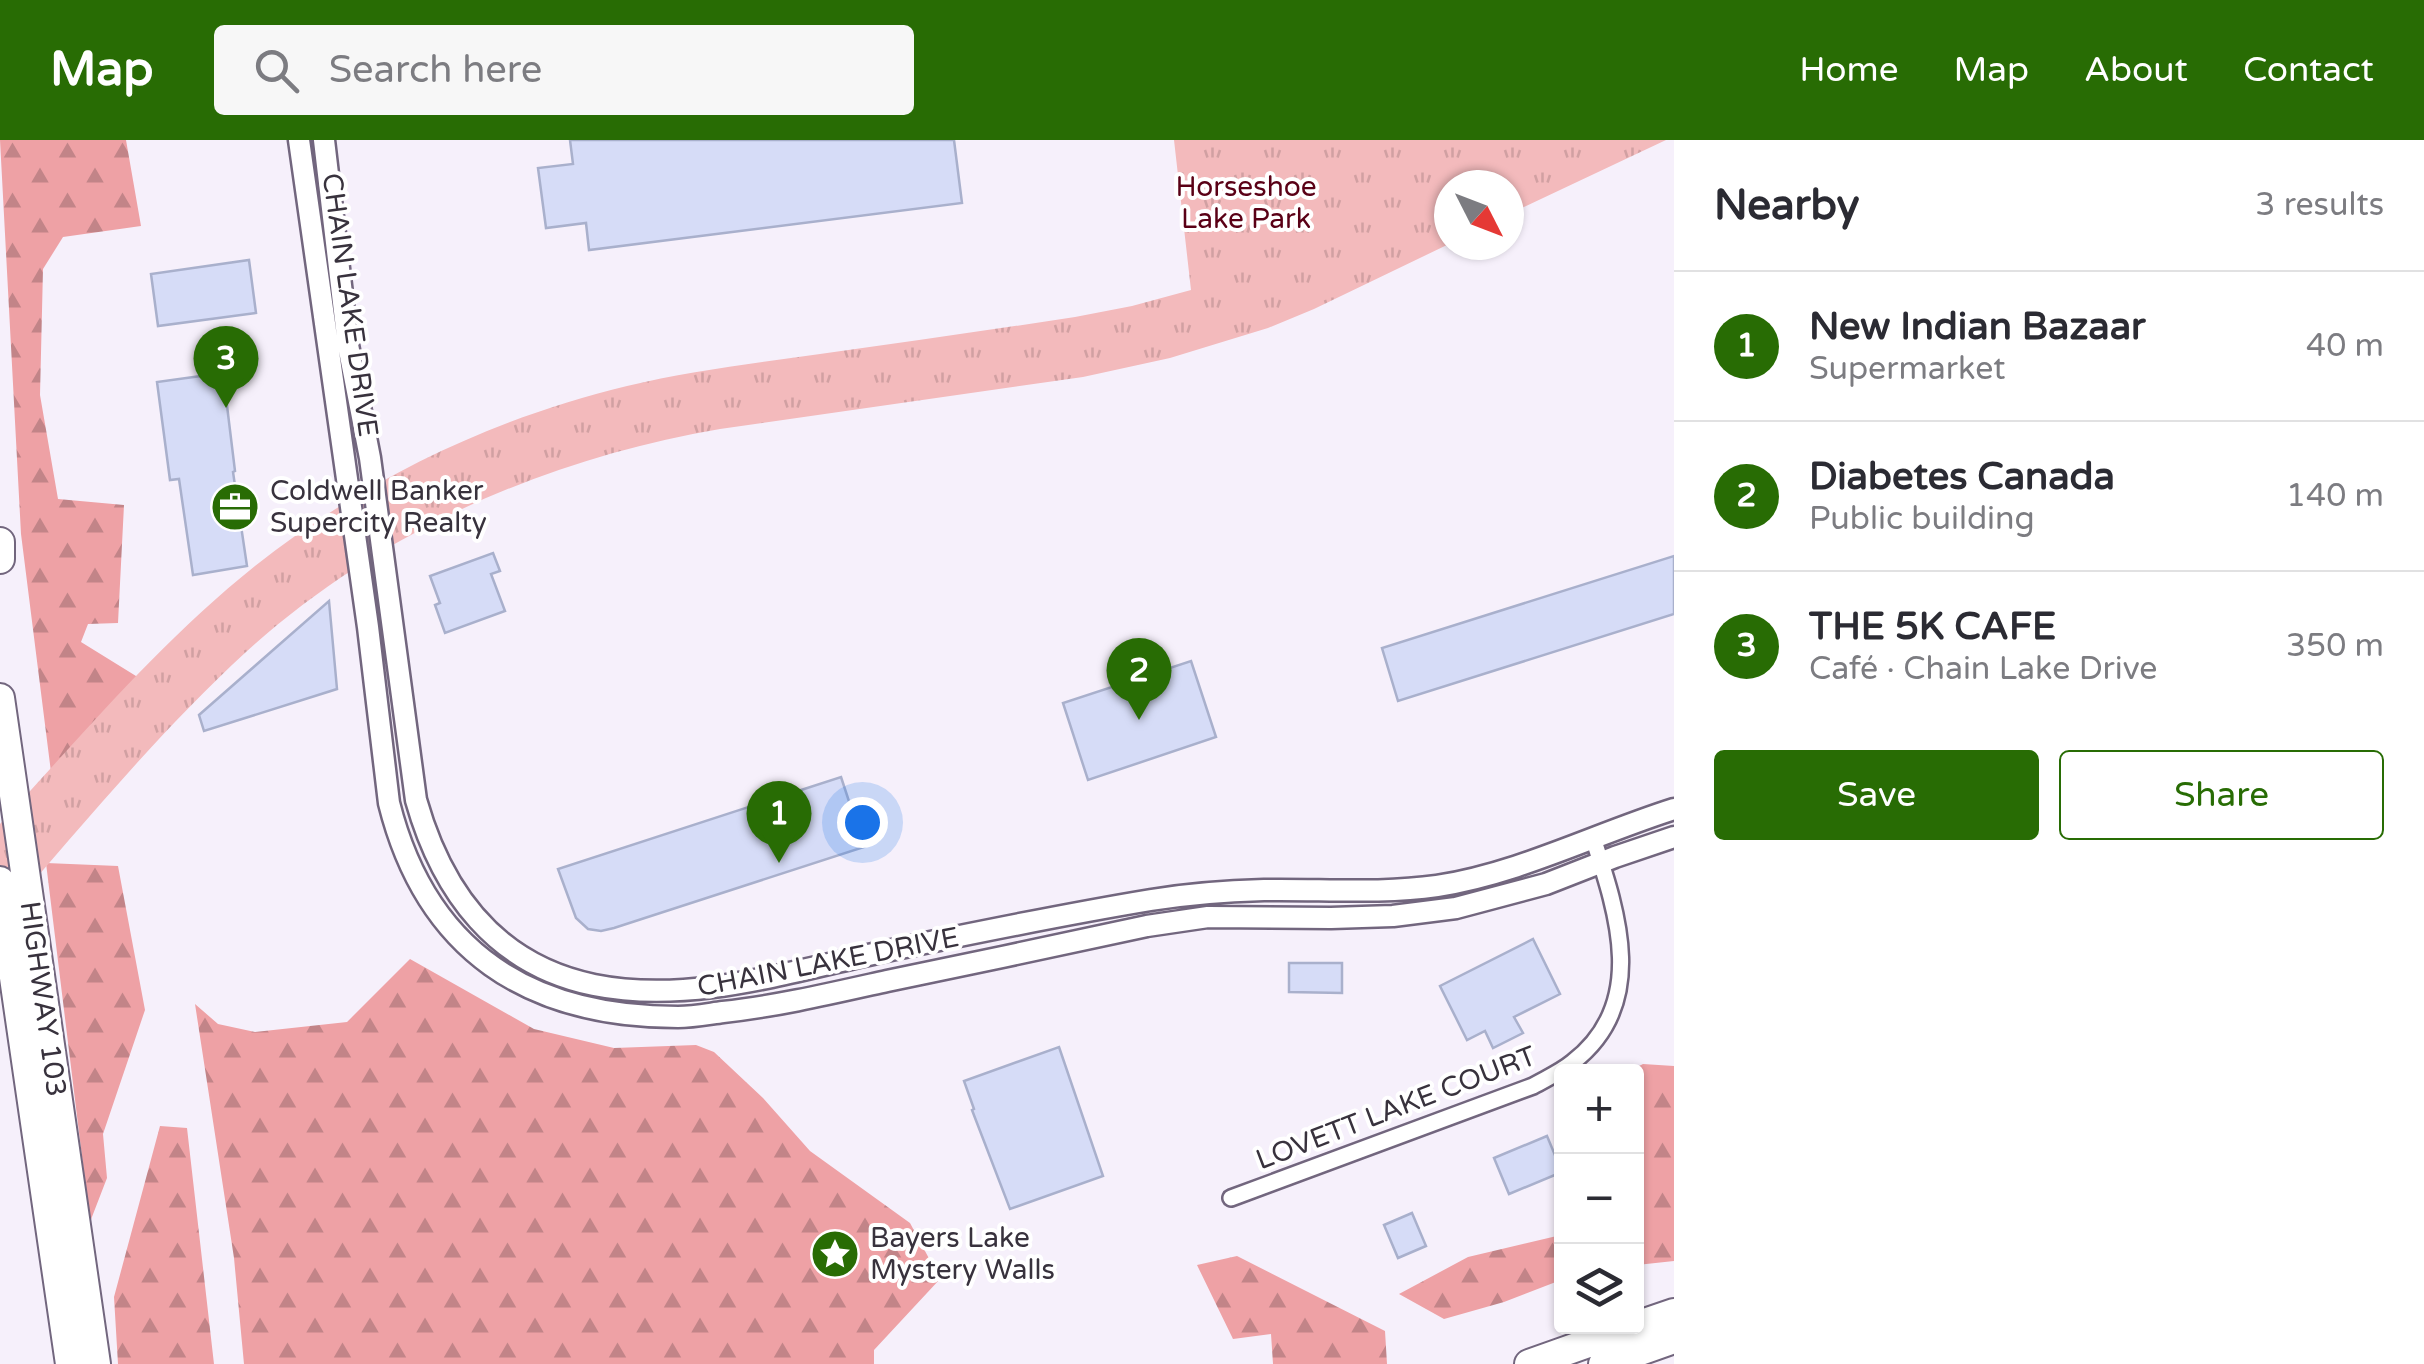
<!DOCTYPE html>
<html lang="en">
<head>
<meta charset="utf-8">
<style>
  body { margin:0; font-family:"Varela Round",sans-serif; background:#f7f7f7; color:#2b2b33 }
  .controls { position:absolute; right:30px; bottom:30px; display:grid; overflow:hidden; border-radius:10px; box-shadow:0 2px 8px #0004 }
  .controls button { width:90px; height:90px; display:grid; place-items:center; padding:0; border:0; border-bottom:2px solid #e1e1e2; background:#fff; color:#2b2b33; font:50px sans-serif }
  .compass { position:absolute; left:1434px; top:30px; width:90px; height:90px; border-radius:50%; background:#fff; box-shadow:0 2px 8px #0004; rotate:132deg }
  .you { position:absolute; left:862px; top:682px; width:35px; height:35px; margin:-25px; border:8px solid #fff; border-radius:50%; background:#1a73e8; box-shadow:0 0 0 15px #1a73e833 }
  .badge { display:grid; place-items:center; width:65px; height:65px; border-radius:50%; background:#286c04; color:#fff; font-size:32px; font-weight:700 }
  .pin { position:absolute; translate:-50% -82px; filter:drop-shadow(0 2px 5px #0008) }
  .pin::after { content:''; position:absolute; top:52px; width:35px; height:30px; background:inherit; clip-path:polygon(0 0,100% 0,50% 100%) }
  .list { margin:0; padding:0; list-style:none }
  h2 { display:flex; justify-content:space-between; align-items:center; height:130px; margin:0; padding:0 40px; font-size:42px }
  h2 small { font-size:32px; font-weight:400; color:#7c7c81 }
  .list li { display:grid; grid-template-columns:65px 1fr auto; gap:30px; align-items:center; box-sizing:border-box; height:150px; padding:0 40px; border-top:2px solid #e1e1e2 }
  .list b { display:block; font-size:38px; white-space:nowrap }
  .list p { margin:0; font-size:32px; white-space:nowrap; color:#7c7c81 }
  .list em { font-size:32px; font-style:normal; color:#7c7c81 }
  .actions { display:flex; gap:20px; padding:30px 40px }
  .actions a { flex:1; padding:22px 0; border:2px solid #286c04; border-radius:10px; text-align:center; font-size:35px; color:#286c04 }
  .actions .main { background:#286c04; color:#fff }
  .icon { flex:none; width:55px; height:55px; fill:none; stroke:currentColor; stroke-width:2; stroke-linecap:round; stroke-linejoin:round }
  .map { position:relative; flex:none; width:1674px; height:1224px; overflow:hidden }
  header { display:flex; align-items:center; gap:60px; box-sizing:border-box; height:140px; padding:0 50px; background:#286c04; color:#fff }
  header strong { font-size:48px }
  nav { display:flex; gap:55px; margin-inline-start:auto; font-size:35px }
  .search { width:700px; height:90px; background:#f7f7f7; display:flex; align-items:center; gap:25px; box-sizing:border-box; padding:0 35px; border-radius:10px; color:#7c7c81; font-size:38px }
  main { display:flex }
  aside { flex:1; background:#fff }
  .map>svg:first-child { display:block }
</style>
</head>
<body>
<header>
<strong>Map</strong>
<div class="search"><svg class="icon" aria-label="search" viewBox="0 0 24 24"><circle cx="10" cy="10" r="6"/><path d="M15 15l6 6"/></svg>Search here</div>
<nav><a>Home</a><a>Map</a><a>About</a><a>Contact</a></nav>
</header>
<main>
<div class="map">
<svg width="1674" height="1224" viewBox="0 0 1674 1224">
  <defs>
    <pattern id="forest-firs" width="22" height="20" patternUnits="userSpaceOnUse" patternTransform="scale(2.5)"><rect width="22" height="20" fill="#eea1a5"/><path d="M5 1l3.5 6h-7zM16 11l3.5 6h-7z" fill="#c28488"/></pattern>
    <pattern id="park-tufts" width="24" height="20" patternUnits="userSpaceOnUse" patternTransform="scale(2.5)"><rect width="24" height="20" fill="#f3babc"/><path d="M3 7l-1-3M5 7V3M7 7l1-3M15 17l-1-3M17 17v-4M19 17l1-3" fill="none" stroke="#d1a0a2"/></pattern>
  </defs>
  <rect width="100%" height="100%" fill="#f6f0fb"/>
  <path fill="url(#forest-firs)" d="M0 0H126L141 86 63 97 43 129 40 255 58 359 124 365 118 483 88 484 81 502 136 536 137 555 52 640 21 394Z
    M46 723 118 726 145 870 103 994 107 1038 90 1082Z
    M410 819 534 889 614 908 696 905 714 912 763 958 810 1011 910 1083 940 1139 874 1210V1224H244L234 1118 195 864 218 884 255 892 347 882Z
    M1643 924 1674 926V1121L1637 1125 1636 932 1629 931Z
    M160 986 187 988 214 1224H118L114 1157Z
    M1561 1095V1140L1504 1162 1444 1179 1399 1154 1468 1117Z
    M1237 1116 1385 1191 1387 1224H1273L1271 1194 1233 1199 1197 1125Z"/>
  <path fill="url(#park-tufts)" d="M1174 0H1666L1509 74V45H1449V104L1314 169 1268 188 1170 218 1083 237 720 289C545 319 378 392 246 512 157 594 79 689 0 780V684C82 595 160 502 255 426 362 341 493 278 627 246 690 231 756 223 820 214 905 202 990 190 1075 177L1132 166 1191 150Z"/>
  <path fill="#d6dcf7" stroke="#a9b0cc" stroke-width="2.5" d="M570 0H954L962 63 589 110 586 83 546 88 538 28 573 24Z
    M249 120 256 173 158 186 151 134Z
    M223 233 235 331 233 332 247 426 193 435 179 339 170 340 157 242Z
    M493 413 500 431 491 434 505 471 445 493 435 465 440 463 430 436Z
    M1674 416V474L1398 561 1382 508Z
    M329 461 337 549 204 591 199 575Z
    M1191 521 1216 597 1088 640 1063 563Z
    M841 637 864 707 614 788 601 791 588 789 576 778 558 729Z
    M1533 799 1560 854 1514 877 1523 893 1493 908 1485 891 1467 900 1440 846Z
    M1289 823H1342V853L1289 852Z
    M1059 907 1103 1036 1010 1069 972 970 974 969 964 941Z
    M1547 996 1562 1032 1509 1054 1494 1018Z
    M1412 1073 1426 1106 1398 1118 1384 1085Z"/>
  <g fill="none" stroke-linecap="round" stroke-linejoin="round">
    <g stroke="#72667e" stroke-width="20">
      <path id="street" d="M1231 1058 1533 946C1547 938 1561 932 1573 922 1648 864 1618 774 1593 698"/>
    </g>
    <g stroke="#72667e" stroke-width="25">
      <path id="secondary" d="M299 0 368 487 389 663C426 811 528 877 678 877 693 877 708 874 723 872 778 866 833 853 887 841 974 823 1060 805 1147 786L1208 777 1331 778 1393 776 1456 768 1546 744 1615 717 1674 697
        M324 0 348 205 370 318 416 660C442 752 496 825 594 845 688 864 785 833 877 813 968 794 1060 775 1151 760 1188 754 1226 751 1264 750 1322 749 1380 754 1437 746 1520 733 1595 694 1674 669"/>
    </g>
    <g stroke="#72667e" stroke-width="32">
      <path id="highway" d="M0 402V419
        M0 558 96 1224
        M0 741 70 1224
        M1636 1186 1674 1173
        M1529 1224 1636 1186
        M1603 1224 1674 1199"/>
    </g>
    <use href="#street" stroke="#fff" stroke-width="15"/>
    <use href="#secondary" stroke="#fff" stroke-width="20"/>
    <use href="#highway" stroke="#fff" stroke-width="28"/>
  </g>
  <defs>
    <g id="office-disc" transform="scale(2.5)"><circle r="9.5" fill="#286c04" stroke="#fff"/><path d="M-6-3h4V-5.5h4V-3h4V5H-6ZM-1-4.5V-3h2v-1.5ZM-6 0V1H6V0Z" fill="#fff"/></g>
    <g id="sight-disc" transform="scale(2.5)"><circle r="9.5" fill="#286c04" stroke="#fff"/><path d="M0-6L1.8-2.2L6-1.7L2.9 1.2L3.7 5.4L0 3.3L-3.7 5.4L-2.9 1.2L-6-1.7L-1.8-2.2Z" fill="#fff"/></g>
  </defs>
  <g fill-rule="evenodd">
    <use href="#office-disc" x="235" y="367"/>
    <use href="#sight-disc" x="835" y="1114"/>
  </g>
  <g text-anchor="middle" dominant-baseline="central" stroke-width="8" stroke-linejoin="round" paint-order="stroke">
    <g font-size="28" fill="#5a0016" stroke="#fff">
      <text x="1246" y="47">Horseshoe<tspan x="1246" dy="32">Lake Park</tspan></text>
    </g>
    <g font-size="28" fill="#38323d" stroke="#fff">
      <text transform="translate(350 165) rotate(82)">CHAIN LAKE DRIVE</text>
      <text transform="translate(828 822) rotate(-11)">CHAIN LAKE DRIVE</text>
      <text transform="translate(43 859) rotate(82)">HIGHWAY 103</text>
      <text transform="translate(1396 968) rotate(-21)">LOVETT LAKE COURT</text>
    </g>
    <g font-size="28" fill="#38323d" stroke="#fff" text-anchor="start">
      <text x="270" y="351">Coldwell Banker<tspan x="270" dy="32">Supercity Realty</tspan></text>
      <text x="870" y="1098">Bayers Lake<tspan x="870" dy="32">Mystery Walls</tspan></text>
    </g>
  </g>
</svg>
<div class="controls">
<button>+</button>
<button>−</button>
<button><svg class="icon" aria-label="layers" viewBox="0 0 24 24"><path d="M12 4l9 5-9 5-9-5zM3 14l9 5 9-5"/></svg></button>
</div>
<svg class="compass" viewBox="-18 -18 36 36"><path d="M0-13l5 13h-10z" fill="#e53935"/><path d="M0 13l5-13h-10z" fill="#7c7c81"/></svg>
<div class="you"></div>
<div class="pin badge" style="left:779px;top:723px">1</div>
<div class="pin badge" style="left:1139px;top:580px">2</div>
<div class="pin badge" style="left:226px;top:268px">3</div>
</div>
<aside>
<h2>Nearby<small>3 results</small></h2>
<ul class="list">
<li><span class="badge">1</span><div><b>New Indian Bazaar</b><p>Supermarket</p></div><em>40 m</em></li>
<li><span class="badge">2</span><div><b>Diabetes Canada</b><p>Public building</p></div><em>140 m</em></li>
<li><span class="badge">3</span><div><b>THE 5K CAFE</b><p>Café · Chain Lake Drive</p></div><em>350 m</em></li>
</ul>
<div class="actions"><a class="main">Save</a><a>Share</a></div>
</aside>
</main>
</body>
</html>
